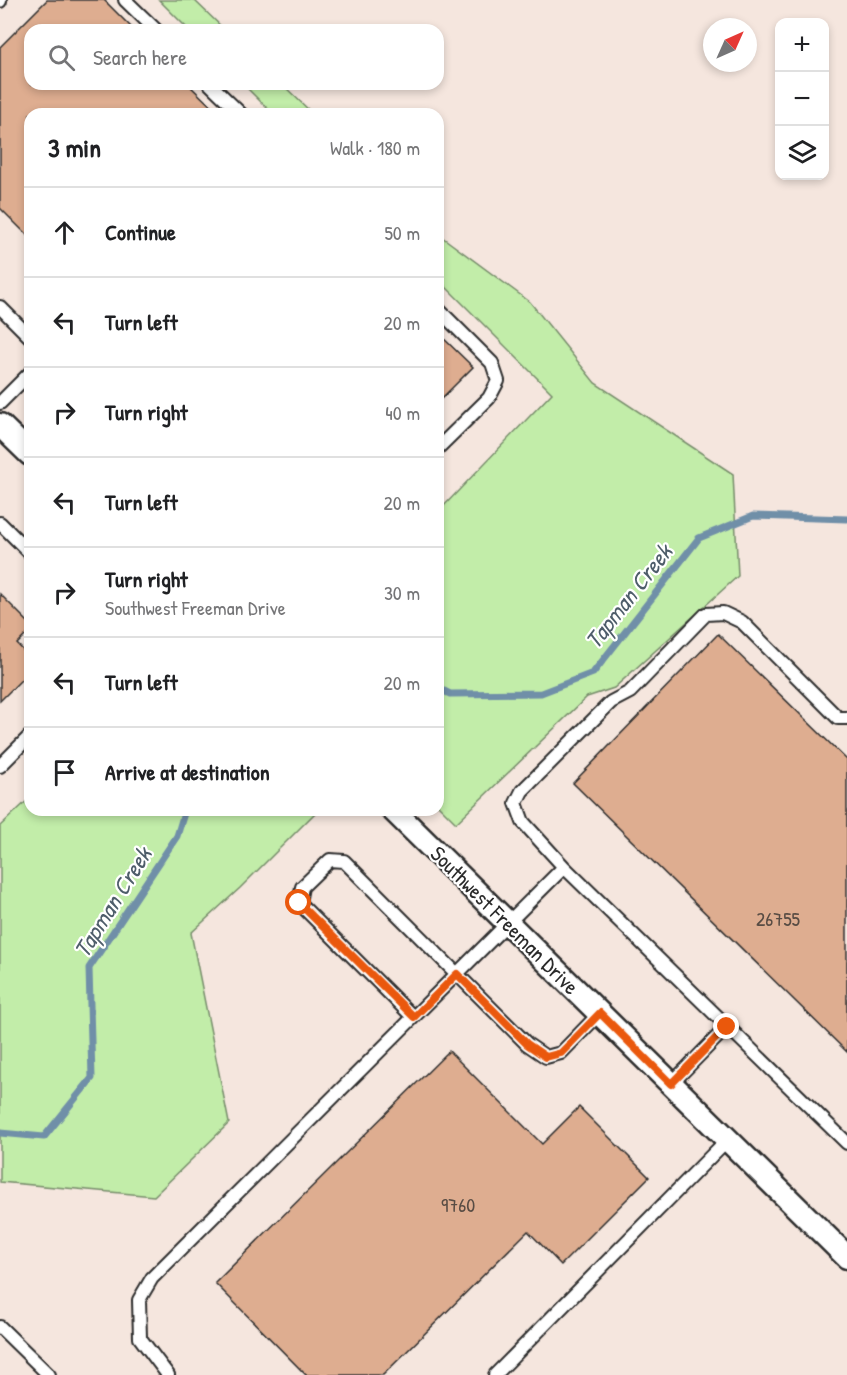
<!DOCTYPE html>
<html lang="en">
<head>
<meta charset="utf-8">
<style>
  body { margin:0; font-family:"Patrick Hand",sans-serif; background:#f6f6f6; color:#202124 }
  .controls { position:absolute; right:18px; top:18px; display:grid; overflow:hidden; border-radius:12px; box-shadow:0 3px 9px #0003 }
  .controls button { width:54px; height:54px; display:grid; place-items:center; padding:0; border:0; border-bottom:2px solid #e0e0e0; background:#fff; color:#202124; font:30px sans-serif }
  .compass { position:absolute; left:703px; top:18px; width:54px; height:54px; border-radius:50%; background:#fff; box-shadow:0 3px 9px #0003; rotate:45deg }
  .stop { position:absolute; width:18px; height:18px; margin:-14px; border:4px solid #ea580c; border-radius:50%; background:#fff }
  .stop.end { background:#ea580c; border-color:#fff; box-shadow:0 2px 6px #0008 }
  .list { margin:0; padding:0; list-style:none }
  h2 { display:flex; justify-content:space-between; align-items:center; height:78px; margin:0; padding:0 24px; font-size:26px }
  h2 small { font-size:20px; font-weight:400; color:#757577 }
  .list li { display:grid; grid-template-columns:39px 1fr auto; gap:18px; align-items:center; box-sizing:border-box; height:90px; padding:0 24px; border-top:2px solid #e0e0e0 }
  .list b { display:block; font-size:22px; white-space:nowrap }
  .list p { margin:0; font-size:20px; white-space:nowrap; color:#757577 }
  .list em { font-size:20px; font-style:normal; color:#757577 }
  .icon { flex:none; width:33px; height:33px; fill:none; stroke:currentColor; stroke-width:2; stroke-linecap:round; stroke-linejoin:round }
  .map { position:relative; flex:none; width:847px; height:1375px; overflow:hidden }
  .search { position:absolute; background:#fff; box-shadow:0 3px 9px #0003; left:24px; top:24px; width:420px; height:66px; display:flex; align-items:center; gap:15px; box-sizing:border-box; padding:0 21px; border-radius:18px; color:#757577; font-size:22px }
  .panel { position:absolute; background:#fff; box-shadow:0 3px 9px #0003; left:24px; top:108px; width:420px; height:708px; border-radius:18px }
  .map>svg:first-child { display:block }
</style>
</head>
<body>
<div class="map">
<svg width="847" height="1375" viewBox="0 0 847 1375">
  <rect width="100%" height="100%" fill="#f5e6de"/>
  <filter id="ink" filterUnits="userSpaceOnUse"><feTurbulence type="fractalNoise" baseFrequency=".0167" numOctaves="2"/><feDisplacementMap in="SourceGraphic" scale="12" xChannelSelector="R" yChannelSelector="G"/><feConvolveMatrix kernelMatrix="1 2 1 2 8 2 1 2 1" color-interpolation-filters="sRGB"/></filter>
  <g filter="url(#ink)">
    <path fill="#c2eda9" stroke="#768c6a" stroke-width="1.5" d="M159 0H194L225 30H189Z
      M243 84H282L313 114H273Z
      M438 234 530 302 595 383 733 474 738 576 614 688 587 697 456 823 438 805V512L552 393 438 279Z
      M30 798V810H318L240 888 191 933 229 1123 154 1196 0 1182V826Z"/>
    <g fill="none" stroke-linecap="round" stroke-linejoin="round">
      <path stroke="#708fa8" stroke-width="7" d="M438 688 450 694 541 693 593 673 699 538 753 516 847 519
        M0 1133 44 1137 92 1078 89 968 177 836 185 810"/>
    </g>
    <path fill="#dead90" stroke="#2b2b2b" stroke-width="1.5" d="M47 0H104L134 30H30V84H188L219 114H30V238L0 208V47Z
      M438 333 473 367 438 402Z
      M0 594 30 624V631L17 644 30 657V671L0 701Z
      M718 634 847 760V1052L573 783Z
      M449 1051 542 1144 579 1107 649 1177 561 1265 528 1231 383 1375H306L215 1283Z"/>
    <g fill="none" stroke-linecap="round" stroke-linejoin="round">
      <g stroke="#2b2b2b" stroke-width="16">
        <path id="service" d="M125 0 156 30
          M0 1V0
          M210 84 241 114
          M0 307 30 337
          M438 309 492 363 498 381 489 398 438 448
          M0 403 30 373
          M0 523 30 553
          M847 718H838L742 622 723 613 706 614 630 692 611 702 522 791 516 803 523 822 564 867 847 1143
          M0 766 30 736
          M413 1017 299 903 302 887 330 860 344 861 527 1044 546 1057 561 1053 600 1013
          M671 1084 727 1027
          M0 1327 49 1375
          M168 1375 140 1338 139 1300 152 1278 564 867
          M495 1375 727 1140"/>
      </g>
      <g stroke="#2b2b2b" stroke-width="27">
        <path id="minor" d="M0 425 30 454
          M393 810 847 1257"/>
      </g>
      <use href="#service" stroke="#fff" stroke-width="12"/>
      <use href="#minor" stroke="#fff" stroke-width="22"/>
    </g>
  </g>
  <g fill="none" stroke-linecap="round" stroke-linejoin="round" filter="url(#ink)">
    <path stroke="#ea580c" stroke-width="8" d="M299 903 414 1017 457 974 527 1044 546 1057 561 1053 600 1013 671 1084 727 1027"/>
  </g>
  <g text-anchor="middle" dominant-baseline="central" stroke-width="4.5" stroke-linejoin="round" paint-order="stroke">
    <g font-size="20" fill="#584c44">
      <text x="778" y="918">26755</text>
      <text x="458" y="1204">9760</text>
    </g>
    <g font-size="22" fill="#2b2b2b" stroke="#fff">
      <text transform="translate(505 920) rotate(45)">Southwest Freeman Drive</text>
    </g>
    <g font-size="24" font-style="italic" fill="#4e5d6a" stroke="#fff">
      <text transform="translate(628 596) rotate(-52)">Tapman Creek</text>
      <text transform="translate(112 902) rotate(-58)">Tapman Creek</text>
    </g>
  </g>
</svg>
<div class="controls">
<button>+</button>
<button>−</button>
<button><svg class="icon" aria-label="layers" viewBox="0 0 24 24"><path d="M12 4l9 5-9 5-9-5zM3 14l9 5 9-5"/></svg></button>
</div>
<svg class="compass" viewBox="-18 -18 36 36"><path d="M0-13l5 13h-10z" fill="#e53935"/><path d="M0 13l5-13h-10z" fill="#757577"/></svg>
<div class="stop" style="left:299px;top:903px"></div>
<div class="stop end" style="left:727px;top:1027px"></div>
<div class="search"><svg class="icon" aria-label="search" viewBox="0 0 24 24"><circle cx="10" cy="10" r="6"/><path d="M15 15l6 6"/></svg>Search here</div>
<section class="panel">
<h2>3 min<small>Walk · 180 m</small></h2>
<ul class="list">
<li><svg class="icon" aria-label="ahead" viewBox="0 0 24 24"><path d="M12 20V5M6 11l6-6 6 6"/></svg><div><b>Continue</b></div><em>50 m</em></li>
<li><svg class="icon" aria-label="left" viewBox="0 0 24 24"><path d="M17 20v-9H6M10 6l-5 5 5 5"/></svg><div><b>Turn left</b></div><em>20 m</em></li>
<li><svg class="icon" aria-label="right" viewBox="0 0 24 24"><path d="M7 20v-9h11M14 6l5 5-5 5"/></svg><div><b>Turn right</b></div><em>40 m</em></li>
<li><svg class="icon" aria-label="left" viewBox="0 0 24 24"><path d="M17 20v-9H6M10 6l-5 5 5 5"/></svg><div><b>Turn left</b></div><em>20 m</em></li>
<li><svg class="icon" aria-label="right" viewBox="0 0 24 24"><path d="M7 20v-9h11M14 6l5 5-5 5"/></svg><div><b>Turn right</b><p>Southwest Freeman Drive</p></div><em>30 m</em></li>
<li><svg class="icon" aria-label="left" viewBox="0 0 24 24"><path d="M17 20v-9H6M10 6l-5 5 5 5"/></svg><div><b>Turn left</b></div><em>20 m</em></li>
<li><svg class="icon" aria-label="arrive" viewBox="0 0 24 24"><path d="M6 21V4h12l-3 4 3 4H6"/></svg><div><b>Arrive at destination</b></div></li>
</ul>
</section>
</div>
</body>
</html>
